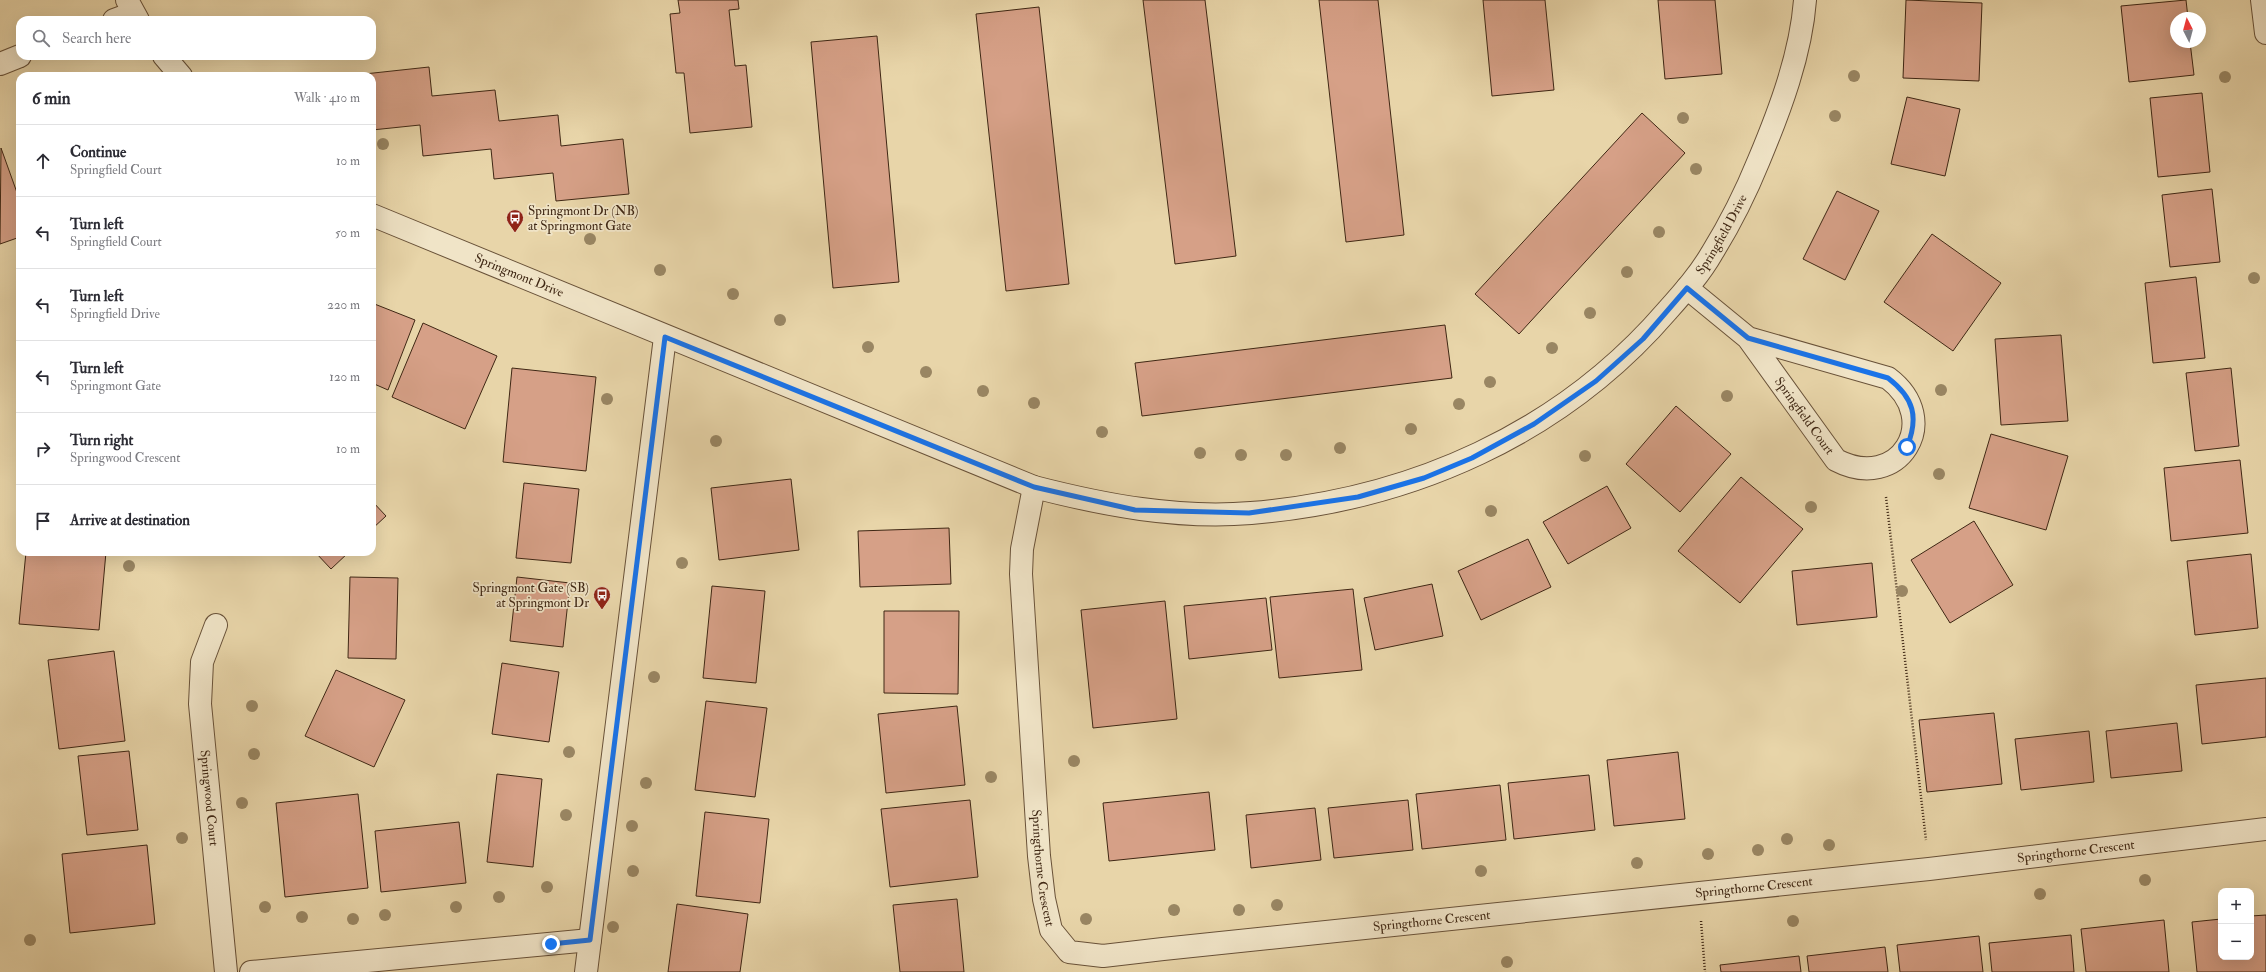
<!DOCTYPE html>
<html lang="en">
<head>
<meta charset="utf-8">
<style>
  body { margin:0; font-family:"IM FELL Double Pica",serif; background:#f2f2f3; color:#2b2b33 }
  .controls { position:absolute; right:12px; bottom:12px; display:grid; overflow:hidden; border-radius:8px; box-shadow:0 4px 16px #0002 }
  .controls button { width:36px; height:36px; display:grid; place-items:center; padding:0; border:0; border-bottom:1px solid #e1e1e2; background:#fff; color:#2b2b33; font:20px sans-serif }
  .compass { position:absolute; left:2170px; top:12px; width:36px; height:36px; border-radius:50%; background:#fff; box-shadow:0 4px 16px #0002; rotate:354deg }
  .stop { position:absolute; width:12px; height:12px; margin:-9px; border:3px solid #1a73e8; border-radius:50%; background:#fff }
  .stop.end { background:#1a73e8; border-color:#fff; box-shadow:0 1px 4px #0008 }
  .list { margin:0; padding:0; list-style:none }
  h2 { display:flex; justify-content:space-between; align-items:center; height:52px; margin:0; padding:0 16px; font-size:17px }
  h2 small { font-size:13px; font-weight:400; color:#7c7c81 }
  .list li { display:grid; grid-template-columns:26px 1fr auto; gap:12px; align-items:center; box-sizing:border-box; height:72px; padding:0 16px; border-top:1px solid #e1e1e2 }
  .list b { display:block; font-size:15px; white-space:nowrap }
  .list p { margin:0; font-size:13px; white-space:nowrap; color:#7c7c81 }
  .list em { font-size:13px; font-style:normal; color:#7c7c81 }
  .icon { flex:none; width:22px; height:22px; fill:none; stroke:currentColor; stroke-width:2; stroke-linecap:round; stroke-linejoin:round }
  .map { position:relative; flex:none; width:2266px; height:972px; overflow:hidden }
  .search { position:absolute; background:#fff; box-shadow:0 4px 16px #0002; left:16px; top:16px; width:360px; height:44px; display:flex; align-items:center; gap:10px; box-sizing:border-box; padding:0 14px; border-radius:12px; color:#7c7c81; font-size:15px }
  .panel { position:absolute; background:#fff; box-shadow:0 4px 16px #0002; left:16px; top:72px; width:360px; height:484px; border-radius:12px }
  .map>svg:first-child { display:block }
</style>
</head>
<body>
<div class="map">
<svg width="2266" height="972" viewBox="0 0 2266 972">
  <rect width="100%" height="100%" fill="#e8d5a9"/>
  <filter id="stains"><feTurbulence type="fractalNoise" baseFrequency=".005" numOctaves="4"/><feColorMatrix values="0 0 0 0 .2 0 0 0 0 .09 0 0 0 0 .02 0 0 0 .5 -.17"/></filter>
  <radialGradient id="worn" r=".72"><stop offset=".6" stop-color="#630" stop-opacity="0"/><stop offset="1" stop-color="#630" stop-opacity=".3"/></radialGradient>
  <path fill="#d6a087" stroke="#3f2714" d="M678 0H738L739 9 729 10 735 66 746 65 752 127 690 133 684 73H676L670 14 680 13Z
    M1143 0H1205L1236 256 1175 264Z
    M1319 0H1378L1404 235 1346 242Z
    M1483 0H1545L1554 90 1492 96Z
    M1658 0H1715L1722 74 1665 79Z
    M1906 0 1982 3 1979 81 1903 78Z
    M2186 0 2188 18H2176V42H2190L2194 75 2129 82 2121 6Z
    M1039 7 1069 284 1006 291 976 14Z
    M877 36 899 282 833 288 811 42Z
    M429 67 432 96 495 90 499 121 558 115 561 146 623 139 629 194 556 201 553 173 494 179 491 149 423 156 420 125 372 130V76L355 75Z
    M2202 93 2210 172 2158 177 2150 98Z
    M1907 97 1960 109 1945 176 1891 164Z
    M1642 113 1685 153 1519 334 1475 294Z
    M1 148 20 201V237L0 244Z
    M2212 189 2220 262 2170 267 2162 195Z
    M1837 191 1879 211 1845 280 1803 259Z
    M1932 234 2001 283 1953 351 1884 302Z
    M2196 277 2205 358 2153 363 2145 283Z
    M372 303 415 320 388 390 372 383Z
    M423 323 497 356 465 429 392 397Z
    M1445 325 1452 378 1142 416 1135 363Z
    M2061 335 2068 421 2001 425 1995 339Z
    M512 368 596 377 586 471 503 462Z
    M2231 368 2239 446 2195 451 2186 373Z
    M1676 406 1731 454 1680 512 1626 464Z
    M1991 434 2068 456 2046 530 1969 508Z
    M2240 460 2248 533 2171 541 2164 468Z
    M1741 477 1803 529 1740 603 1678 551Z
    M791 479 799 550 719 560 711 488Z
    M524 483 579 489 571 563 516 558Z
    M1607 486 1631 528 1568 564 1543 522Z
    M372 501 386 516 372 529Z
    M1974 521 2013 585 1950 623 1911 560Z
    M949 528 951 584 860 587 858 531Z
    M1528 539 1551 587 1481 620 1458 571Z
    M26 552H106L99 630 19 624Z
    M315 552H349L331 569Z
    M2251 554 2258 628 2195 635 2187 561Z
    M1872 563 1877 617 1797 625 1792 571Z
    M350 577 398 578 396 659 348 658Z
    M517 577 570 583 563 647 510 641Z
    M1432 584 1443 636 1375 650 1364 598Z
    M712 586 765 591 756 683 703 678Z
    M1353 589 1362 670 1279 678 1270 597Z
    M1266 598 1272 650 1189 659 1184 606Z
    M1165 601 1177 719 1093 728 1081 610Z
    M884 611H959L958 694 884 693Z
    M114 651 125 741 59 749 48 660Z
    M502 663 559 672 549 742 492 734Z
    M336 670 405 700 374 767 305 736Z
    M2266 678V737L2202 744 2196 685Z
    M706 701 767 708 755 797 695 790Z
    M957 706 965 785 886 793 878 714Z
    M1994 713 2002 784 1927 792 1919 720Z
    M2177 723 2182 771 2111 778 2106 731Z
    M2089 731 2094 782 2021 790 2015 739Z
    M129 751 138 830 87 835 78 756Z
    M1678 752 1685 819 1614 826 1607 760Z
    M497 774 542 779 533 867 487 862Z
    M1589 775 1595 830 1514 839 1508 783Z
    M1500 785 1506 840 1422 849 1416 794Z
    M1209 792 1215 850 1109 861 1103 803Z
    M358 794 368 888 285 897 276 803Z
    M970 800 978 877 890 887 881 809Z
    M1408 800 1413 850 1334 858 1328 808Z
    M1315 808 1321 860 1251 868 1246 815Z
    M705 812 769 819 760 903 696 896Z
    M459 822 466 883 381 892 375 831Z
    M147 845 155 924 70 933 62 854Z
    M957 899 964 972H900L893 905Z
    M677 904 748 914 740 972H668Z
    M2266 915V972H2197L2192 922 2221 919V957H2251V916Z
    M2164 920 2169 972H2086L2081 929Z
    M2071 935 2074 972H1992L1989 943Z
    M1979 936 1983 972H1900L1897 945Z
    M1885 947 1888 972H1809L1807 956Z
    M1799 956 1801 972H1721L1720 965Z"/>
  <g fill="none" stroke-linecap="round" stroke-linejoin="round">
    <g stroke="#695239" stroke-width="24">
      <g id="minor">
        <path d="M127 0 138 20"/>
        <path d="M2262 0 2266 33"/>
        <path d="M114 20 133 13"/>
        <path d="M164 56 181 76"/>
        <path d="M0 64 20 56"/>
        <path id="s1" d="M372 215 1034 487C1104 505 1177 519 1251 513 1411 500 1561 434 1667 311 1683 293 1700 274 1712 253 1730 224 1746 192 1759 160 1780 110 1801 54 1805 0"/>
        <path id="s2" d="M1687 288 1748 338 1836 460C1899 493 1944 420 1888 378L1748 338"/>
        <path id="s3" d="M1034 487 1022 549 1021 574 1039 856 1044 899 1051 930 1069 952 1103 956 1163 949 1929 869 2266 829"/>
        <path id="s4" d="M216 625 202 662 200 704 226 972"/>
        <path d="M251 972 590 940"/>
        <path d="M586 972 665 337"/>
      </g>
    </g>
    <path stroke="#3f2714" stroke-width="2.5" stroke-dasharray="1 2" stroke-linecap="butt" d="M1886 497 1926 840
      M1701 921 1705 972"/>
    <use href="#minor" stroke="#f0e4c7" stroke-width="22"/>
  </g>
  <g fill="#998663">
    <circle cx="1854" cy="76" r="6"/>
    <circle cx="2225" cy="77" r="6"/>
    <circle cx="1835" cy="116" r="6"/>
    <circle cx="1683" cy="118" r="6"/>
    <circle cx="383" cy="144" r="6"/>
    <circle cx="1696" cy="169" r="6"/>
    <circle cx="1659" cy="232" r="6"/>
    <circle cx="590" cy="239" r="6"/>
    <circle cx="660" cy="270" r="6"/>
    <circle cx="1627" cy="272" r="6"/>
    <circle cx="2254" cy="278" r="6"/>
    <circle cx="733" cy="294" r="6"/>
    <circle cx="1590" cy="313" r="6"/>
    <circle cx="780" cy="320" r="6"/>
    <circle cx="868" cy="347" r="6"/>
    <circle cx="1552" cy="348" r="6"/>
    <circle cx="926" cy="372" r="6"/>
    <circle cx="1490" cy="382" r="6"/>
    <circle cx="1941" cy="390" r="6"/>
    <circle cx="983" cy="391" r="6"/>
    <circle cx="1727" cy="396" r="6"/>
    <circle cx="607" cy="399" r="6"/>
    <circle cx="1034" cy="403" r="6"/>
    <circle cx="1459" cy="404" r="6"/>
    <circle cx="1411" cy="429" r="6"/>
    <circle cx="1102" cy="432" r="6"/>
    <circle cx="716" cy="441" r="6"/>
    <circle cx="1340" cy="448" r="6"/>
    <circle cx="1200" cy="453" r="6"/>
    <circle cx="1241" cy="455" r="6"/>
    <circle cx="1286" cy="455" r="6"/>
    <circle cx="1585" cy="456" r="6"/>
    <circle cx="1939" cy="474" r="6"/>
    <circle cx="1811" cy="507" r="6"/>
    <circle cx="1491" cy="511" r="6"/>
    <circle cx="682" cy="563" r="6"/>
    <circle cx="129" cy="566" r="6"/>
    <circle cx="1902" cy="591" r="6"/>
    <circle cx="654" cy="677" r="6"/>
    <circle cx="252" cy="706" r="6"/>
    <circle cx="569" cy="752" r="6"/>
    <circle cx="254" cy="754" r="6"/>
    <circle cx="1074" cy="761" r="6"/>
    <circle cx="991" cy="777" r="6"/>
    <circle cx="646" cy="783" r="6"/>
    <circle cx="242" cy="803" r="6"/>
    <circle cx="566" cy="815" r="6"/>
    <circle cx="632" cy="826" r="6"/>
    <circle cx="182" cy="838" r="6"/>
    <circle cx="1787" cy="839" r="6"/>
    <circle cx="1829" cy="845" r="6"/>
    <circle cx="1758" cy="850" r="6"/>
    <circle cx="1708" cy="854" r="6"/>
    <circle cx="1637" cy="863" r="6"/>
    <circle cx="633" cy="871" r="6"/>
    <circle cx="1481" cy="871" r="6"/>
    <circle cx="2145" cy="880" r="6"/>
    <circle cx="547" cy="887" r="6"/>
    <circle cx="2040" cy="894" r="6"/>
    <circle cx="499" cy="897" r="6"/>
    <circle cx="1277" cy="905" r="6"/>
    <circle cx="265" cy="907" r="6"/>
    <circle cx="456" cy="907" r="6"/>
    <circle cx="1174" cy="910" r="6"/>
    <circle cx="1239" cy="910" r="6"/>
    <circle cx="385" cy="915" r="6"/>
    <circle cx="302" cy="917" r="6"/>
    <circle cx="353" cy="919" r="6"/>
    <circle cx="1086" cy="919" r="6"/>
    <circle cx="1793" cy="921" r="6"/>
    <circle cx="613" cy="927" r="6"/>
    <circle cx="30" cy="940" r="6"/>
    <circle cx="1507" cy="962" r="6"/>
  </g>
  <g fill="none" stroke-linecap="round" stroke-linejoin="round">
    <path stroke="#1a73e8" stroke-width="5" d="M551 944 590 940 665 337 1034 487 1135 510 1249 513 1358 497 1424 478 1472 458 1534 424 1596 381 1643 339 1687 288 1748 338 1888 378C1914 398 1919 417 1907 447"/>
  </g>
  <defs>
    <g id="bus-pin" transform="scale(0.9)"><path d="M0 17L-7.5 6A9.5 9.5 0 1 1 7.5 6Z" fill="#8f2418" stroke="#f0e4c7"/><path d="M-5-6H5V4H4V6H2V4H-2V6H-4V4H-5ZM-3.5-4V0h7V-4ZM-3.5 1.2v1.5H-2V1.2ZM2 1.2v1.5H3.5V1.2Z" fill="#fff"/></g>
  </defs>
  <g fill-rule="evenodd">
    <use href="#bus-pin" x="515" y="218"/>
    <use href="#bus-pin" x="602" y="595"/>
  </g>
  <g text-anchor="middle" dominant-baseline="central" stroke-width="3.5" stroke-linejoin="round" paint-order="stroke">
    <g font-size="13" fill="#3f2714" stroke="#f0e4c7" text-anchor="start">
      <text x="528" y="211">Springmont Dr (NB)<tspan x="528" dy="15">at Springmont Gate</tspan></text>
      <text x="589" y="588" text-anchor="end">Springmont Gate (SB)<tspan x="589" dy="15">at Springmont Dr</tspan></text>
    </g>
    <g font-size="13" fill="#3f2714" stroke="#f0e4c7">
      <text stroke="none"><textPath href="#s1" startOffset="1504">Springfield Drive</textPath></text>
      <text stroke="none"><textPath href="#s1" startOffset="159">Springmont Drive</textPath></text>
      <text stroke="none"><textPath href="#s2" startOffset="175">Springfield Court</textPath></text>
      <text stroke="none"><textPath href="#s4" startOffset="176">Springwood Court</textPath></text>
      <text stroke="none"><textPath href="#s3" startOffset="1487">Springthorne Crescent</textPath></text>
      <text stroke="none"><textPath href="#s3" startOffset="383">Springthorne Crescent</textPath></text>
      <text stroke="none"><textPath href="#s3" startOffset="1163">Springthorne Crescent</textPath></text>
      <text stroke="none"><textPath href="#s3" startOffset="839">Springthorne Crescent</textPath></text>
    </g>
  </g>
  <rect width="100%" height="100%" filter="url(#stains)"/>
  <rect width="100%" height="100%" fill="url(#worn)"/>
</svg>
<div class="controls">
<button>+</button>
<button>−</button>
</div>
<svg class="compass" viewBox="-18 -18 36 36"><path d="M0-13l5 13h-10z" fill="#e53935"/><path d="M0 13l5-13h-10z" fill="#7c7c81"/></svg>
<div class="stop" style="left:1907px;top:447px"></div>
<div class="stop end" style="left:551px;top:944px"></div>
<div class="search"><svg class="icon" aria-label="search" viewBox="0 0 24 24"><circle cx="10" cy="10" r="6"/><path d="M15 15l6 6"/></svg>Search here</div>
<section class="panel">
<h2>6 min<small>Walk · 410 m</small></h2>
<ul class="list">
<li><svg class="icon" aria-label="ahead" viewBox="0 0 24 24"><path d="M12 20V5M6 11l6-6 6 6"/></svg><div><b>Continue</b><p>Springfield Court</p></div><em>10 m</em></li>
<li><svg class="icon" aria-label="left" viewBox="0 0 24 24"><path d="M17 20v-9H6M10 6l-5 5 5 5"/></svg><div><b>Turn left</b><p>Springfield Court</p></div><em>50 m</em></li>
<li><svg class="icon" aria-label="left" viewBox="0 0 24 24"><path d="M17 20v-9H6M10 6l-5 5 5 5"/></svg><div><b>Turn left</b><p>Springfield Drive</p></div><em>220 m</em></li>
<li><svg class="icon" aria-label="left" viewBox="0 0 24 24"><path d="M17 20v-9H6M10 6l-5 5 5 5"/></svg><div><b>Turn left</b><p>Springmont Gate</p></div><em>120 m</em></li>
<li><svg class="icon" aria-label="right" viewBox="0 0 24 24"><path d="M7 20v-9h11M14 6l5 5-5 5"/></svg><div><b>Turn right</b><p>Springwood Crescent</p></div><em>10 m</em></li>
<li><svg class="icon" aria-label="arrive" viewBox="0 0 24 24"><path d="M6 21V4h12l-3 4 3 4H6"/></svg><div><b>Arrive at destination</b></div></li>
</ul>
</section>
</div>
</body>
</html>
